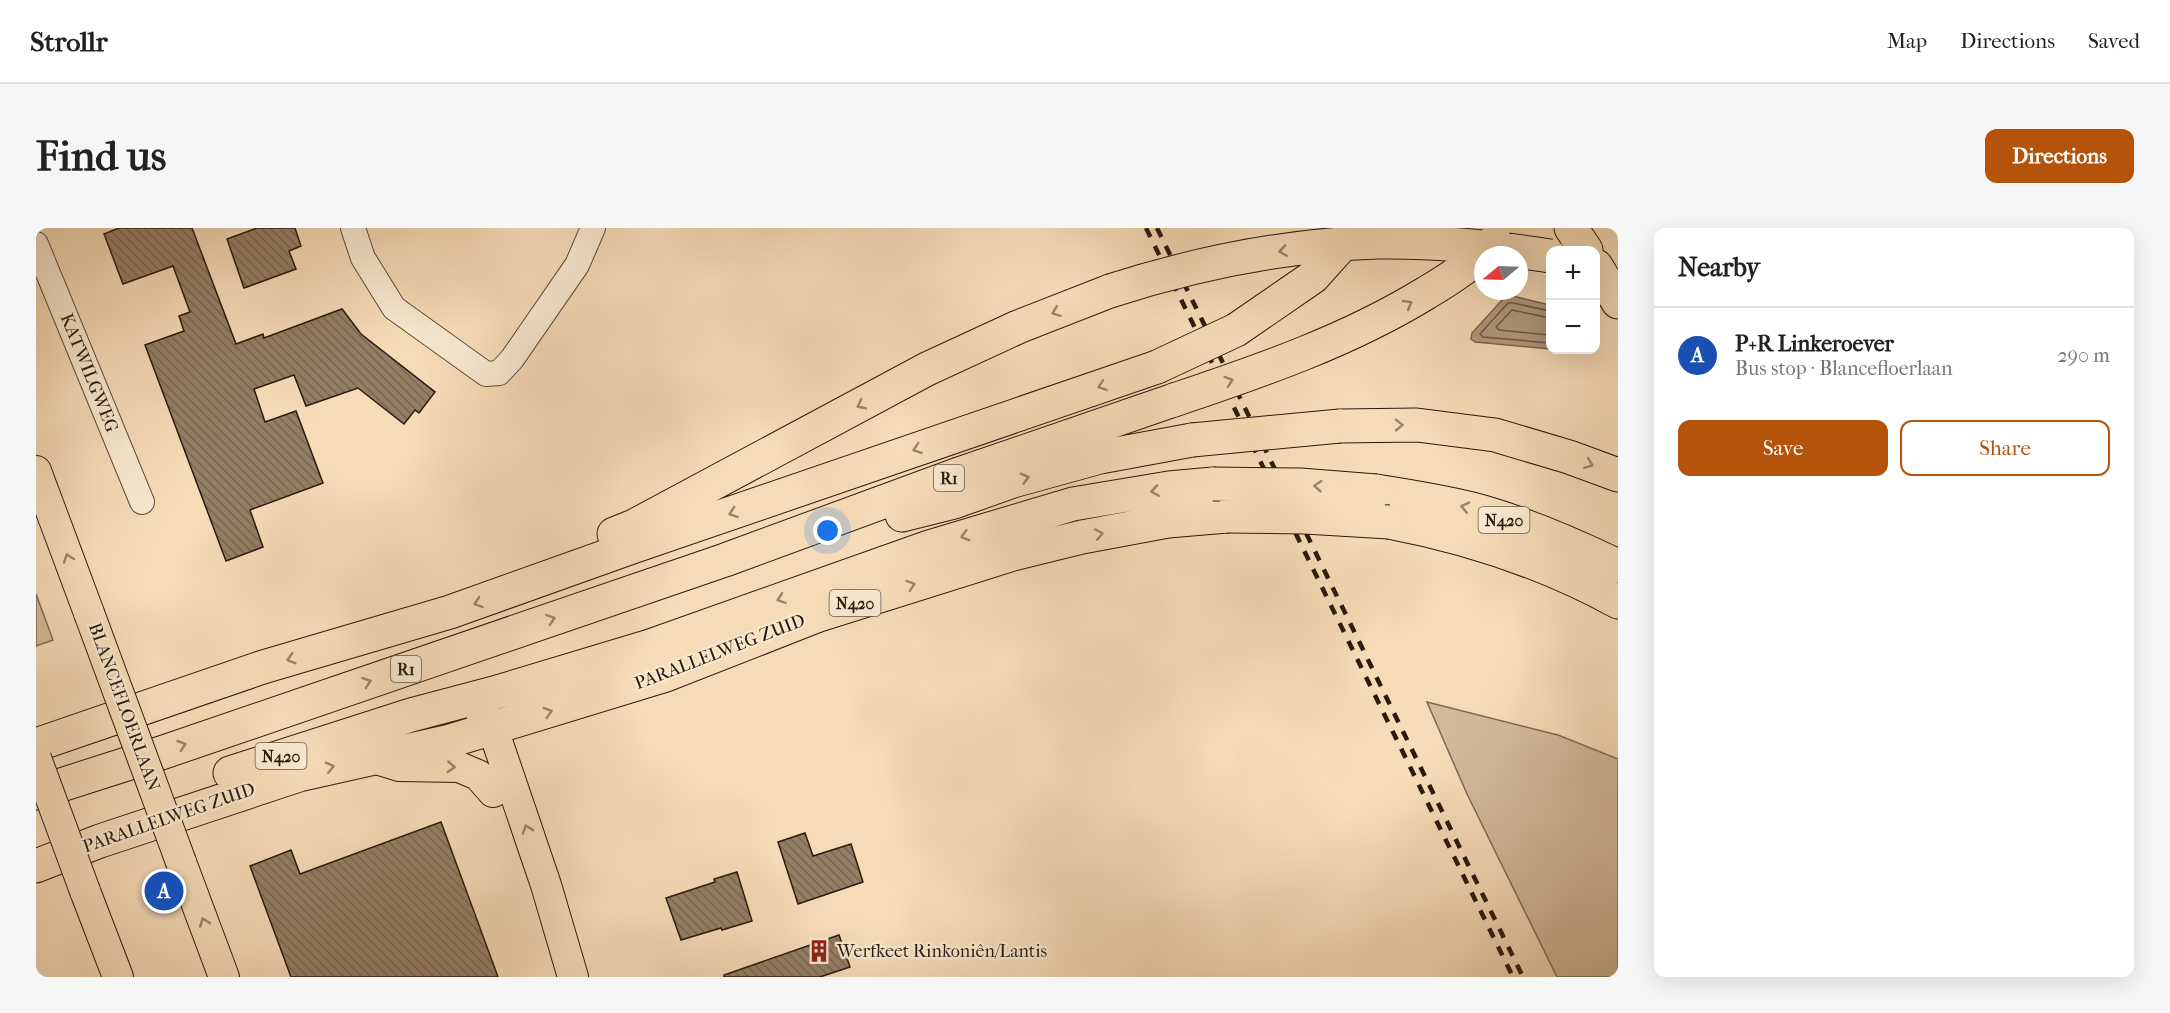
<!DOCTYPE html>
<html lang="en">
<head>
<meta charset="utf-8">
<style>
  body { margin:0; font-family:"IM FELL French Canon",serif; background:#f6f6f6; color:#222 }
  .controls { position:absolute; right:18px; top:18px; display:grid; overflow:hidden; border-radius:12px; box-shadow:0 6px 24px #0002 }
  .controls button { width:54px; height:54px; display:grid; place-items:center; padding:0; border:0; border-bottom:2px solid #e0e0e0; background:#fff; color:#222; font:30px sans-serif }
  .compass { position:absolute; left:1438px; top:18px; width:54px; height:54px; border-radius:50%; background:#fff; box-shadow:0 6px 24px #0002; rotate:251deg }
  .you { position:absolute; left:792px; top:303px; width:21px; height:21px; margin:-15px; border:4px solid #fff; border-radius:50%; background:#1a73e8; box-shadow:0 0 0 9px #1a73e833 }
  .badge { display:grid; place-items:center; width:39px; height:39px; border-radius:50%; background:#b45309; color:#fff; font-size:20px; font-weight:700 }
  .pin { position:absolute; translate:-50% -50%; border:3px solid #fff; box-shadow:0 2px 6px #0006 }
  .list { margin:0; padding:0; list-style:none }
  h2 { display:flex; justify-content:space-between; align-items:center; height:78px; margin:0; padding:0 24px; font-size:26px }
  h2 small { font-size:20px; font-weight:400; color:#767676 }
  .list li { display:grid; grid-template-columns:39px 1fr auto; gap:18px; align-items:center; box-sizing:border-box; height:96px; padding:0 24px; border-top:2px solid #e0e0e0 }
  .list b { display:block; font-size:22px; white-space:nowrap }
  .list p { margin:0; font-size:20px; white-space:nowrap; color:#767676 }
  .list em { font-size:20px; font-style:normal; color:#767676 }
  .actions { display:flex; gap:12px; padding:18px 24px }
  .actions a { flex:1; padding:14px 0; border:2px solid #b45309; border-radius:12px; text-align:center; font-size:21px; color:#b45309 }
  .actions .main { background:#b45309; color:#fff }
  .map { position:relative; flex:none; width:1582px; height:749px; overflow:hidden; border-radius:12px }
  header { display:flex; align-items:center; gap:36px; box-sizing:border-box; height:84px; padding:0 30px; background:#fff; border-bottom:2px solid #e0e0e0 }
  header strong { font-size:28px }
  nav { display:flex; gap:33px; margin-inline-start:auto; font-size:21px }
  .intro { display:flex; align-items:center; justify-content:space-between; box-sizing:border-box; height:144px; padding:0 36px }
  h1 { margin:0; font-size:42px }
  .button { padding:15px 27px; border-radius:12px; background:#b45309; color:#fff; font-size:21px; font-weight:700 }
  main { display:flex; gap:36px; padding:0 36px }
  aside { flex:1; background:#fff; border-radius:12px; box-shadow:0 6px 24px #0002 }
  .map>svg:first-child { display:block }
</style>
</head>
<body>
<header>
<strong>Strollr</strong>
<nav><a>Map</a><a>Directions</a><a>Saved</a></nav>
</header>
<div class="intro"><h1>Find us</h1><a class="button">Directions</a></div>
<main>
<div class="map">
<svg width="1582" height="749" viewBox="0 0 1582 749">
  <defs>
    <pattern id="building-back-hatch" width="6" height="6" patternUnits="userSpaceOnUse" patternTransform="scale(1.5)"><rect width="6" height="6" fill="#947e65"/><path d="M-1 5l2 2M0 0l6 6M5-1l2 2" fill="none" stroke="#796652"/></pattern>
  </defs>
  <rect width="100%" height="100%" fill="#f5dbb6"/>
  <filter id="stains"><feTurbulence type="fractalNoise" baseFrequency=".00333" numOctaves="4"/><feColorMatrix values="0 0 0 0 .2 0 0 0 0 .09 0 0 0 0 .02 0 0 0 .5 -.17"/></filter>
  <radialGradient id="worn" r=".72"><stop offset=".6" stop-color="#630" stop-opacity="0"/><stop offset="1" stop-color="#630" stop-opacity=".3"/></radialGradient>
  <path fill="#d2ba99" stroke="#7e6a54" stroke-width="1.5" d="M0 366 17 412 0 418Z
    M1391 474 1522 507 1582 531V749H1521L1431 566Z"/>
  <path fill="#b0997d" stroke="#7a6651" stroke-width="1.5" d="M1477 68 1514 77V121L1439 114 1435 111 1436 105 1468 70Z"/>
  <g fill="none" stroke-linecap="round" stroke-linejoin="round">
    <path stroke="#6d5a46" stroke-width="1.5" d="M1514 83 1477 75H1472L1444 106 1447 109 1514 115
      M1514 90 1476 82 1460 99 1463 102 1514 107"/>
  </g>
  <path fill="url(#building-back-hatch)" stroke="#2a1a0e" stroke-width="1.5" d="M83 0H156L200 116 227 106 228 110 306 81 325 106 399 164 383 185 379 182 368 196 322 160 270 178 258 147 218 161 229 194 260 183 287 255 214 282 227 319 190 333 109 117 148 103 143 88 154 84 137 38 87 56 68 6Z
    M221 0H259L265 18 253 23 260 41 208 60 191 11Z
    M405 594 462 749H255L214 638 255 622 264 646Z
    M769 605 777 628 815 616 827 654 762 676 742 614Z
    M701 644 716 693 686 702 685 700 645 712 630 670 679 654 678 651Z
    M803 707 814 739 784 749H688V747Z"/>
  <g fill="none" stroke-linecap="round" stroke-linejoin="round">
    <g stroke="#5d4a38" stroke-width="26">
      <path id="minor" d="M317 0 327 30 358 80 450 146 463 145 476 131 541 37 557 0
        M0 16 106 274"/>
    </g>
    <g stroke="#2a1a0e" stroke-width="32">
      <path id="major" d="M0 243 53 385
        M443 481 457 501 510 657 537 749
        M337 530 363 538 423 539 442 547 457 564
        M145 634 188 749
        M49 663 82 749"/>
    </g>
    <g stroke="#2a1a0e" stroke-width="35">
      <path id="highway" d="M1535 0 1550 22
        M1560 38 1582 74
        M1304 198 1381 197 1459 207 1533 229 1582 247
        M1340 263C1372 268 1404 273 1436 281 1486 294 1536 316 1582 338
        M866 287 918 274 977 253 1064 229 1156 212
        M1353 294C1432 309 1511 335 1582 374
        M578 306 598 298 891 141 982 99 1074 63
        M0 517 227 439 414 384 599 318 1121 139
        M194 545 375 487 458 465 614 418 893 319 1037 276 1133 260 1177 256
        M0 565 128 524 689 332 923 246 1138 172
        M0 638 64 613 263 547 414 513 630 447 783 387 977 326 1046 309 1132 293 1191 288"/>
    </g>
    <use href="#minor" stroke="#f8e8d0" stroke-width="24"/>
    <use href="#major" stroke="#f5dbb6" stroke-width="30"/>
    <use href="#highway" stroke="#f5dbb6" stroke-width="33"/>
    <path stroke="#2a1a0e" stroke-width="4.5" stroke-dasharray="10 10" stroke-linecap="butt" d="M1110 0 1477 749
      M1121 0 1487 749"/>
    <g stroke="#2a1a0e" stroke-width="32" stroke-linecap="butt">
      <path id="major-bridge" d="M53 385 145 634
        M0 530 49 663"/>
    </g>
    <g stroke="#2a1a0e" stroke-width="35" stroke-linecap="butt">
      <path id="highway-bridge" d="M1074 63C1161 35 1251 17 1342 14 1399 13 1458 19 1514 28
        M1121 139 1200 102 1277 49 1312 10
        M1138 172C1224 143 1312 113 1390 65 1414 51 1440 34 1459 13
        M1156 212 1304 198
        M1177 256 1264 257 1340 263
        M1191 288 1269 289 1353 294"/>
    </g>
    <use href="#major-bridge" stroke="#f5dbb6" stroke-width="30"/>
    <use href="#highway-bridge" stroke="#f5dbb6" stroke-width="33"/>
  </g>
  <defs><path id="oneway-chevron" d="M-2-3.5L2.5 0L-2 3.5" fill="none" stroke-width="1.6" stroke-linecap="round" stroke-linejoin="round" transform="scale(1.5)"/></defs>
  <g stroke="#9a846a">
    <use href="#oneway-chevron" transform="translate(1247 23) rotate(171)"/>
    <use href="#oneway-chevron" transform="translate(1372 76) rotate(-31)"/>
    <use href="#oneway-chevron" transform="translate(1020 84) rotate(159)"/>
    <use href="#oneway-chevron" transform="translate(1193 153) rotate(-18)"/>
    <use href="#oneway-chevron" transform="translate(1066 158) rotate(161)"/>
    <use href="#oneway-chevron" transform="translate(825 177) rotate(152)"/>
    <use href="#oneway-chevron" transform="translate(1363 197) rotate(-1)"/>
    <use href="#oneway-chevron" transform="translate(881 221) rotate(161)"/>
    <use href="#oneway-chevron" transform="translate(1553 236) rotate(21)"/>
    <use href="#oneway-chevron" transform="translate(989 250) rotate(-15)"/>
    <use href="#oneway-chevron" transform="translate(1282 258) rotate(-176)"/>
    <use href="#oneway-chevron" transform="translate(1119 263) rotate(171)"/>
    <use href="#oneway-chevron" transform="translate(1429 279) rotate(-167)"/>
    <use href="#oneway-chevron" transform="translate(697 285) rotate(161)"/>
    <use href="#oneway-chevron" transform="translate(1063 306) rotate(-11)"/>
    <use href="#oneway-chevron" transform="translate(929 308) rotate(164)"/>
    <use href="#oneway-chevron" transform="translate(32 330) rotate(-110)"/>
    <use href="#oneway-chevron" transform="translate(875 357) rotate(-18)"/>
    <use href="#oneway-chevron" transform="translate(745 371) rotate(161)"/>
    <use href="#oneway-chevron" transform="translate(442 375) rotate(161)"/>
    <use href="#oneway-chevron" transform="translate(515 391) rotate(-19)"/>
    <use href="#oneway-chevron" transform="translate(255 431) rotate(164)"/>
    <use href="#oneway-chevron" transform="translate(331 454) rotate(-19)"/>
    <use href="#oneway-chevron" transform="translate(512 484) rotate(-17)"/>
    <use href="#oneway-chevron" transform="translate(146 517) rotate(-19)"/>
    <use href="#oneway-chevron" transform="translate(294 539) rotate(-13)"/>
    <use href="#oneway-chevron" transform="translate(415 539) rotate(4)"/>
    <use href="#oneway-chevron" transform="translate(491 601) rotate(-109)"/>
    <use href="#oneway-chevron" transform="translate(168 694) rotate(-110)"/>
  </g>
  <defs>
    <g id="building-bare" transform="scale(1.8)"><path d="M-4-6H4V6H1V3H-1V6H-4ZM-2.5-4.3h1.7v1.8h-1.7ZM.8-4.3h1.7v1.8H.8ZM-2.5-1h1.7V.8h-1.7ZM.8-1h1.7V.8H.8Z" fill="#8f2418" stroke="#f8e8d0" stroke-width="2.5" paint-order="stroke"/></g>
  </defs>
  <g fill-rule="evenodd">
    <use href="#building-bare" x="783" y="723"/>
  </g>
  <g text-anchor="middle" dominant-baseline="central" stroke-width="4.5" stroke-linejoin="round" paint-order="stroke">
    <g fill="#f8e8d0" stroke="#685848" stroke-width="1.5">
      <rect x="898" y="237" width="30" height="26" rx="4.5"/>
      <rect x="1442.5" y="279" width="51" height="26" rx="4.5"/>
      <rect x="793.5" y="362" width="51" height="26" rx="4.5"/>
      <rect x="355" y="428" width="30" height="26" rx="4.5"/>
      <rect x="219.5" y="515" width="51" height="26" rx="4.5"/>
    </g>
    <g font-size="16" font-weight="bold" fill="#2a1a0e">
      <text x="913" y="250">R1</text>
      <text x="1468" y="292">N420</text>
      <text x="819" y="375">N420</text>
      <text x="370" y="441">R1</text>
      <text x="245" y="528">N420</text>
    </g>
    <g font-size="18" fill="#2a1a0e" stroke="#f8e8d0">
      <text transform="translate(53 145) rotate(68)">KATWILGWEG</text>
      <text transform="translate(684 424) rotate(-21)">PARALLELWEG ZUID</text>
      <text transform="translate(88 479) rotate(70)">BLANCEFLOERLAAN</text>
      <text transform="translate(133 590) rotate(-19)">PARALLELWEG ZUID</text>
    </g>
    <g font-size="18" fill="#2a1a0e" stroke="#f8e8d0" text-anchor="start">
      <text x="801" y="723">Werfkeet Rinkoniên/Lantis</text>
    </g>
  </g>
  <rect width="100%" height="100%" filter="url(#stains)"/>
  <rect width="100%" height="100%" fill="url(#worn)"/>
</svg>
<div class="controls">
<button>+</button>
<button>−</button>
</div>
<svg class="compass" viewBox="-18 -18 36 36"><path d="M0-13l5 13h-10z" fill="#e53935"/><path d="M0 13l5-13h-10z" fill="#767676"/></svg>
<div class="you"></div>
<div class="pin badge" style="left:128px;top:663px;background:#1a4fb4">A</div>
</div>
<aside>
<h2>Nearby<small></small></h2>
<ul class="list">
<li><span class="badge" style="background:#1a4fb4">A</span><div><b>P+R Linkeroever</b><p>Bus stop · Blancefloerlaan</p></div><em>290 m</em></li>
</ul>
<div class="actions"><a class="main">Save</a><a>Share</a></div>
</aside>
</main>
</body>
</html>
